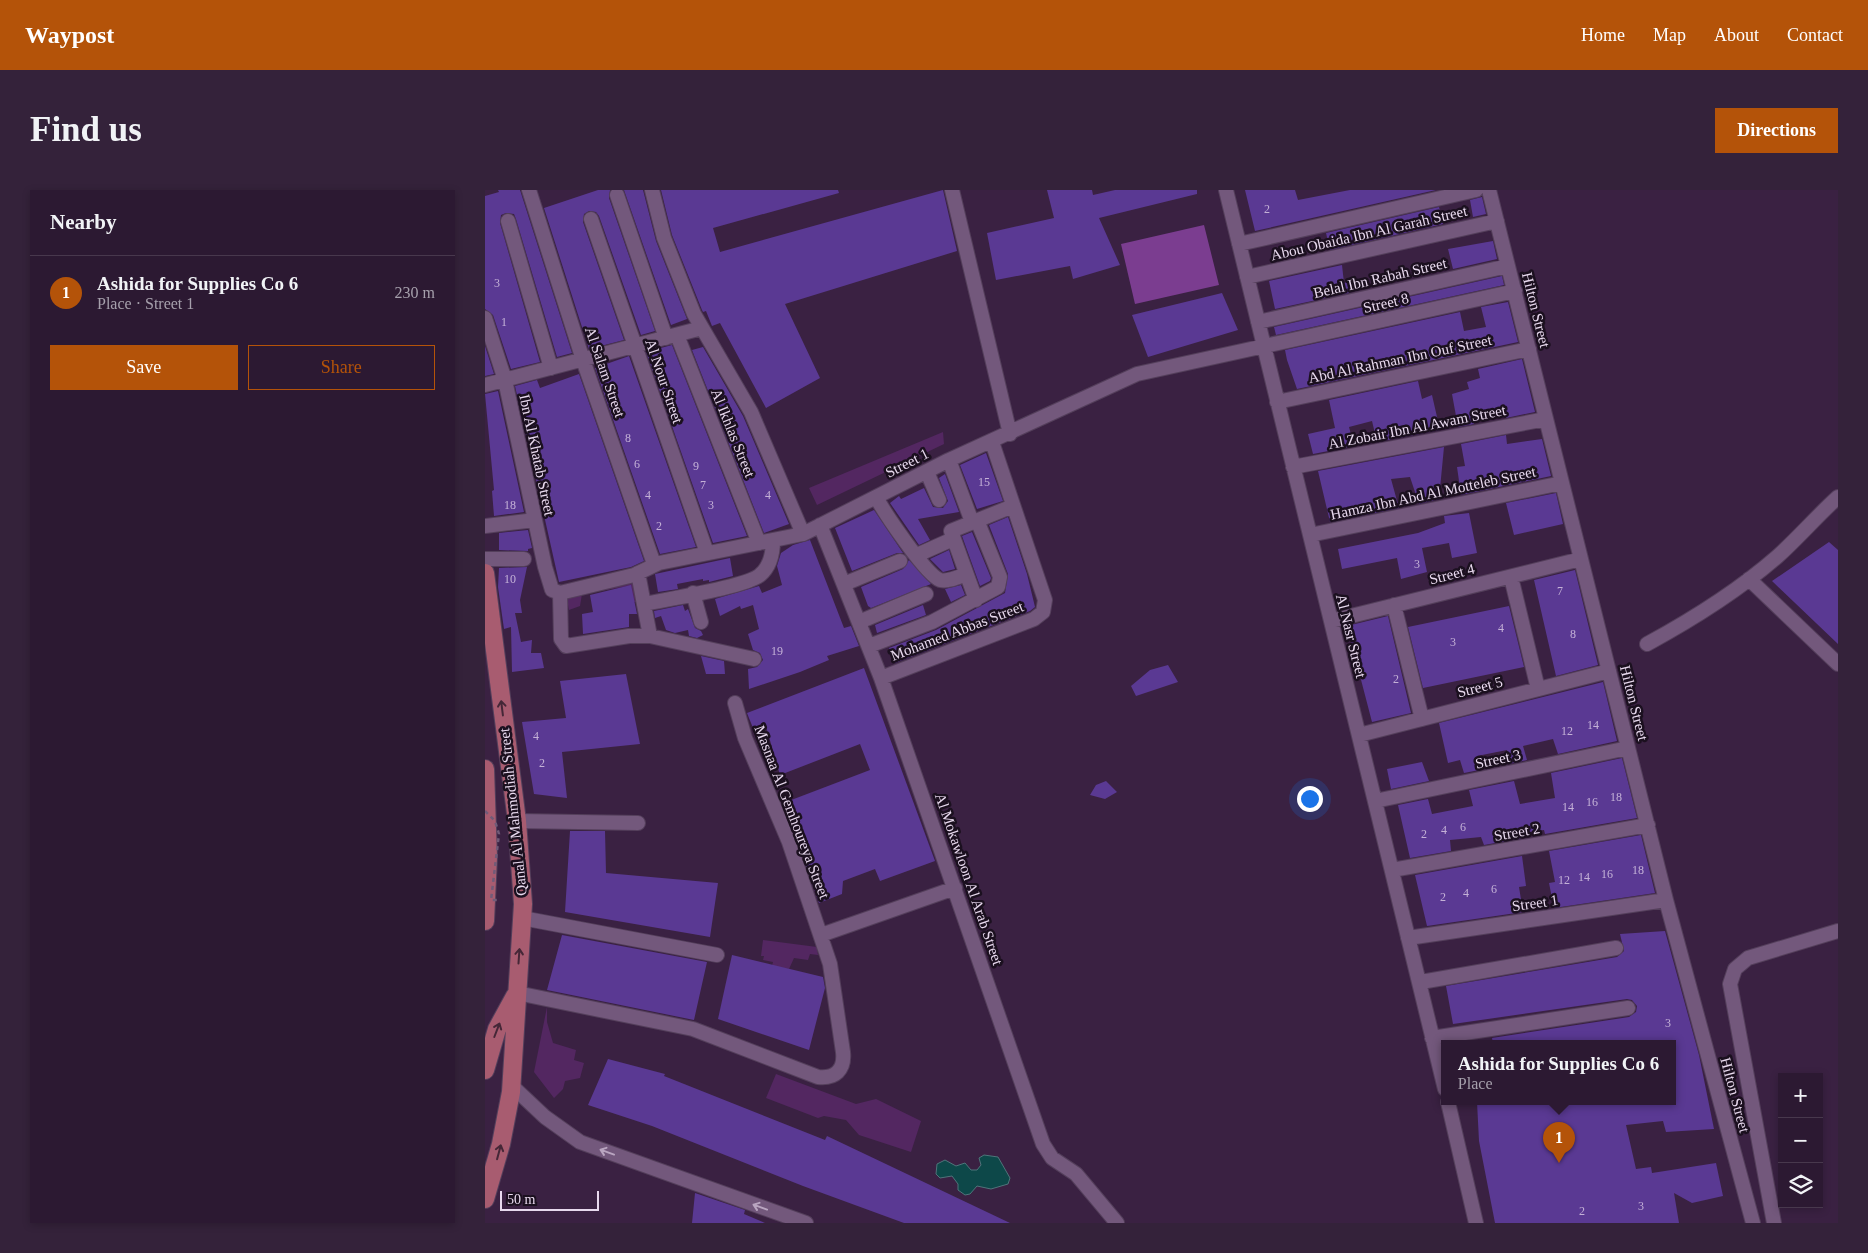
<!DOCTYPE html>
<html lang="en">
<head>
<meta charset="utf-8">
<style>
  body { margin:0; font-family:"Times New Roman",serif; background:#34223a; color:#f1f3f6 }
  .controls { position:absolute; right:15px; bottom:15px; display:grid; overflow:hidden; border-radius:0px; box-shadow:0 2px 8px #0003 }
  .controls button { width:45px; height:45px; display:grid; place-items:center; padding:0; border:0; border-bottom:1px solid #48384d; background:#2c1932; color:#f1f3f6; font:25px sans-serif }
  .scale { position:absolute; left:15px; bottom:12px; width:99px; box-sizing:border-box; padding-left:5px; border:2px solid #e8d9ee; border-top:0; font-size:14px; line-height:18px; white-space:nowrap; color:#e8d9ee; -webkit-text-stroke:4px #1b101f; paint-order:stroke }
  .you { position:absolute; left:824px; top:608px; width:18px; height:18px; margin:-12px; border:4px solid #fff; border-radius:50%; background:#1a73e8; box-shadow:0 0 0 8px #1a73e833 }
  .badge { display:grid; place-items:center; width:32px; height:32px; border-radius:50%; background:#b45309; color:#fff; font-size:16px; font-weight:700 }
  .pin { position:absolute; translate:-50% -41px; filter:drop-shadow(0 1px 2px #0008) }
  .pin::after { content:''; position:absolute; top:26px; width:18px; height:15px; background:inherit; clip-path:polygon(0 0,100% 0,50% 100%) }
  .popup { position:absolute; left:956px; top:850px; width:235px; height:65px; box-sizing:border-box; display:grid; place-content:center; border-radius:0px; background:#2c1932; filter:drop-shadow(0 1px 4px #0005); font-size:16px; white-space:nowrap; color:#a6a0ac }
  .popup b { font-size:19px; color:#f1f3f6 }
  .popup::after { content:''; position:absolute; left:50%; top:100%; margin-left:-10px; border:10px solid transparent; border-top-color:#2c1932 }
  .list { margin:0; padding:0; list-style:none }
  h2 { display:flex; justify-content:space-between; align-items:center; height:65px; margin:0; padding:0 20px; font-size:21px }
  h2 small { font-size:16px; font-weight:400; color:#a6a0ac }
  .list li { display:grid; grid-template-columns:32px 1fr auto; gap:15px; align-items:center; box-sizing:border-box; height:75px; padding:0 20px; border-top:1px solid #48384d }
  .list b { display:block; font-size:19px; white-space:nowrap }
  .list p { margin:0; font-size:16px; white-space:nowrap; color:#a6a0ac }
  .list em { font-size:16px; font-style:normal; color:#a6a0ac }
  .actions { display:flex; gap:10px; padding:15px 20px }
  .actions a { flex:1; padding:11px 0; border:1px solid #b45309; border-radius:0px; text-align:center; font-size:18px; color:#b45309 }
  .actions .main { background:#b45309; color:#fff }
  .icon { flex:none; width:28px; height:28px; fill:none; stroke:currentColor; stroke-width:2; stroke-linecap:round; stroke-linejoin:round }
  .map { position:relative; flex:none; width:1353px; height:1033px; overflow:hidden; border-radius:0px }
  header { display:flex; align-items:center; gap:30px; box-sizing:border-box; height:70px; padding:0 25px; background:#b45309; color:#fff }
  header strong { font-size:24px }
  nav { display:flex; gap:28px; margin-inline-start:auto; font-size:18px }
  .intro { display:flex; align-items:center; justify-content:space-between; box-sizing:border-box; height:120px; padding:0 30px }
  h1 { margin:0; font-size:35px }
  .button { padding:12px 22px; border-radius:0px; background:#b45309; color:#fff; font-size:18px; font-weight:700 }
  main { display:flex; gap:30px; padding:0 30px }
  aside { flex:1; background:#2c1932; border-radius:0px; box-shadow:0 2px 8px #0003 }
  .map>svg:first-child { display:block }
</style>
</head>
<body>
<header>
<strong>Waypost</strong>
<nav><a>Home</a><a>Map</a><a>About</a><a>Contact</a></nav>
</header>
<div class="intro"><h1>Find us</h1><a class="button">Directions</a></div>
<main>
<aside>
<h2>Nearby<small></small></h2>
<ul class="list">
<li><span class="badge">1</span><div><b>Ashida for Supplies Co 6</b><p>Place · Street 1</p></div><em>230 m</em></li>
</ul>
<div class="actions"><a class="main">Save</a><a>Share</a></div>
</aside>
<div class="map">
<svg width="1353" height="1033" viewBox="0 0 1353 1033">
  <rect width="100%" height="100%" fill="#3a2142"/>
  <path fill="#532761" d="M458 242 459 254 332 315 324 298Z
    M151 388 156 412H148L144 396 97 404 95 416 84 420 81 405Z
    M278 750 332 757 333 765 325 764 323 770 309 768 304 779 287 776 288 772 278 770 279 766H276Z
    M62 817V832L68 853 91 860 89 870 99 873 95 888 80 891 78 899 69 908 49 882Z
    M291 884 371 914 391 909 436 931 426 962 374 945 361 930 339 926 333 928 281 908Z"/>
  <path fill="#7b3d90" d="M719 35 734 95 650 114 636 54Z"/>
  <path fill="#0d4849" stroke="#4f747a" d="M499 965 513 967 525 988 523 994 506 999 492 996 485 1004 480 1005 473 1000V994L467 986 455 988 451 984 452 974 460 970 471 976 480 973 486 980H492L496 975 494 968Z"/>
  <path fill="#5a3993" d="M13 0H35L87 163 72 167 31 29 29 24 21 23 16 25 15 33 55 172 26 179 8 125 0 119V6L14 2Z
    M113 0H125L124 8 170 141 156 145 114 26 111 22 104 21 99 24 98 32 139 150 104 159 59 18Z
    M139 0H158L171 51 202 129 186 135Z
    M176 0H353L354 3 228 38 235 62 458 0 472 61 300 114 335 188 281 218 235 133 227 136 221 121 218 122 217 120 187 45Z
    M562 0H607L608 5 630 0H712V4L614 28 635 75 588 89 585 76 511 90 502 43 569 28Z
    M760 0H810L813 10 865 0H951L770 41Z
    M997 7 1001 24 988 27 985 10Z
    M954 17 958 34 845 60 841 43Z
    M1008 51 1012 69 968 79 963 59Z
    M857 75 859 93 862 92 864 103 790 119 784 91Z
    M1017 86 1019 95 791 145 789 137Z
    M737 103 753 140 663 167 647 125Z
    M1023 112 1033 152 812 199 802 170 800 160 975 122 979 141 1001 137 996 117Z
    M187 155 262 346 228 353 161 162Z
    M0 156 9 184 0 186Z
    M218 157 258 226 304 334 279 343 207 160Z
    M144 166 211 357 175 364 110 178Z
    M1037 169 1050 222 1021 228 1020 219 987 225 989 234 973 237 967 204 984 199 982 192 995 188 993 179Z
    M94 184 159 371 146 377 74 392 30 196 52 190 55 198Z
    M933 191 937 209 947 205 955 240 892 252 887 231 864 237 869 256 828 264 823 244 850 238 844 210Z
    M13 201 39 322 9 326 7 301 9 300 0 204Z
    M1021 245 1022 254 1057 249 1066 286 976 305 972 277 980 276 976 254Z
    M959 257 954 309 934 314 925 287 906 289 914 318 845 332 833 281Z
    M501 263 518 311 492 319 475 275Z
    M460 284 474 322 433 329 445 350 434 355 405 313 414 306 416 309 439 298 448 317 458 318 463 311 454 288Z
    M1071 303 1078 334 1029 345 1021 313Z
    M389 320 418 363H412L367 381 350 338Z
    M984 323 992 363 967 368 964 353 937 358 942 382 916 389 912 368 857 379 853 359 933 343 960 333 959 326Z
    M523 327 542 384 550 417 545 421 410 473 404 458 451 440 520 403 523 384 504 335Z
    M43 340 47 358 43 359V361L14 360V343Z
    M487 342 506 388 505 391 495 396 477 346Z
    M325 350 359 438 366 436 374 456 342 466 344 470 315 482 264 499 263 479 272 477 278 470 275 463 268 460 263 444 274 439 268 415 256 419 255 416 235 426 230 409 274 396 277 403 297 395 292 376 296 363 308 355Z
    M1344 352 1353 360V454L1287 391Z
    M464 360 470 379 458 382 445 369Z
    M245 368 248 386 224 392V390L218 391V389L192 394 193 399 173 402 170 384Z
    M424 370 446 394 386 418 383 416 376 397 418 379Z
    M42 377 35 410 37 423H30L36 452 47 450 46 463H56L59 478 27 482 26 437 19 439 13 397 14 378Z
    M1090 380 1113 475 1071 486 1049 390Z
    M146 395 152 424H144V437L98 444 97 424 108 422 105 405Z
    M476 395 480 405 466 412 460 399Z
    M198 415 200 421 203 419 210 438 216 441 218 445 212 448 204 446 203 440 190 443 181 440 176 426 170 428 169 421Z
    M438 415 441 425 392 443 390 435Z
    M1024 416 1039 477 938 498 923 437Z
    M903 426 926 523 887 532 862 436Z
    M216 466 239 471 240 484H221Z
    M683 475 693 492 651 506 646 496 665 480Z
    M379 478 450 671 395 691 390 679 358 691 357 704 334 713 316 661 319 660 301 612 385 580 375 554 295 585 280 533 268 538 262 523Z
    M141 484 155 554 77 562 82 608 49 604 37 532 81 528 75 491Z
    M1118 492 1132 551 1073 564 1068 549 1038 556 1042 570 1024 574 1022 560 992 566 994 580 979 583 975 570 963 573 954 533Z
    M1137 568 1152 628 1060 644 1059 640 1037 643 1038 648 999 655 996 647 965 650 966 661 925 668 913 615 943 609 947 624 988 616 984 600 1029 591 1035 614 1070 608 1066 583Z
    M937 572 944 591 906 599 902 579Z
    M621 591 632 602 620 609 605 605 611 595Z
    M85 641H120L121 683 233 693 225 747 80 722Z
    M1156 645 1170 703 1069 718 1064 693 1070 692 1064 661Z
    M1037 666 1041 696 1034 697 1038 722 942 736 930 685Z
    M1180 741 1214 865 1229 939 1181 942 1178 931 1141 935 1151 979 1166 977 1167 983 1231 973 1238 1006 1207 1013 1189 1003 1194 1033H1010L994 951 992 912H1188V854H1008L1007 848 1144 827 1151 822 1152 816 1147 810 1142 809 968 834 961 796 1132 767 1139 761 1135 744Z
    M77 745 222 772 209 830 62 800Z
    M247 765 338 787 340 798 324 860 233 829Z
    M123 869 180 884 179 886 340 950 342 946 525 1033H419L318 996 167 936 103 915Z
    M210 1003 260 1020 259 1024 280 1033H207Z"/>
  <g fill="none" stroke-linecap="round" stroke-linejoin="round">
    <g stroke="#543f5b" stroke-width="16">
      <path id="minor" d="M44 0 98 170 169 374
        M167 0 179 48 209 124 266 222 318 344
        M467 0 525 244
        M741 0 960 899
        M1004 0 1181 710 1268 1033
        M132 5 181 148
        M106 29 222 363
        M23 31 66 178
        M754 54 991 0
        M762 87 1012 31
        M0 128 20 190 60 377 67 400 75 403
        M773 132 1023 76
        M192 145 274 353
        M0 195 217 138
        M792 212 1044 159
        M464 270 487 332
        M808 277 1061 229
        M442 282 454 310
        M391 307C399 322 441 385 455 390 464 392 473 387 481 384
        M335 335 396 488 558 954 567 968 591 984 632 1033
        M0 336 50 330
        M825 345 1077 293
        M432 365 468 349
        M0 369H39
        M153 383 165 446
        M1026 387 1053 499
        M1264 389 1353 474
        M359 394 415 371
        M75 403 149 385 174 373 318 344 464 270 652 184 1030 101
        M75 403 76 449 81 456 144 446H165L269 469
        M208 403 216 432
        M491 410 466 341 528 316
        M159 414C182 409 261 397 275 385 286 376 288 363 288 350
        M909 415 937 529
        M846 431 1096 369
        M374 432 441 404
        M1162 454C1208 429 1253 401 1293 366 1314 347 1332 326 1353 307
        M384 456 447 432 513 397 515 387 492 330
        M396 488 549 429 558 422 560 410 507 252
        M874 545 1124 481
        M890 611 1143 558
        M32 631 153 633
        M907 680 1163 635
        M37 728 232 765
        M336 745 470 698
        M923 748 1181 710
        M936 792 1131 758
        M32 803 208 839 333 887C350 889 360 880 358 862L345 774 304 652 260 548 250 513
        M947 848 1143 818
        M26 895 60 927 95 952 321 1033
        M963 912 991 1033
        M1289 1033 1245 794 1250 779 1263 768 1353 741"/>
    </g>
    <g stroke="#543f5b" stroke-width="20">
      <path id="major" d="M0 383 32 631 38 714 26 902 16 954 0 1009
        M0 579 3 667 0 731
        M0 880 12 839 30 806"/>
    </g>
    <use href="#minor" stroke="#73587c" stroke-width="14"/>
    <use href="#major" stroke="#a85c70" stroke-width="18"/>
    <path stroke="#715b78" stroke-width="2.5" stroke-dasharray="4 4" stroke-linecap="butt" d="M0 621 10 631 14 644 6 710H12"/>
  </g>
  <defs><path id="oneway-shaft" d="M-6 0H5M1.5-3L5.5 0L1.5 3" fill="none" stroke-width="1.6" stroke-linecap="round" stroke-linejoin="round" transform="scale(1.25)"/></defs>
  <g stroke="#452737">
    <use href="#oneway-shaft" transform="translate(17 518) rotate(-97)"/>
    <use href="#oneway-shaft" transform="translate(34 766) rotate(-86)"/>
    <use href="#oneway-shaft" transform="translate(12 840) rotate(-69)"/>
    <use href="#oneway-shaft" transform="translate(14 962) rotate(-75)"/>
  </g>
  <g stroke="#b9a5c0">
    <use href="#oneway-shaft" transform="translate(122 962) rotate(-160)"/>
    <use href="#oneway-shaft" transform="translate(275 1017) rotate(-160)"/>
  </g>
  <g text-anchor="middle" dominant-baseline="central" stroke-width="5" stroke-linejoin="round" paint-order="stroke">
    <g font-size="12" fill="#c4b1d7">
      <text x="782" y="19">2</text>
      <text x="12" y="93">3</text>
      <text x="19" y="132">1</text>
      <text x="143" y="248">8</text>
      <text x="152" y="274">6</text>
      <text x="211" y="276">9</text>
      <text x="499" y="292">15</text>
      <text x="218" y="295">7</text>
      <text x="163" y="305">4</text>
      <text x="283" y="305">4</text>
      <text x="25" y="315">18</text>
      <text x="226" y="315">3</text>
      <text x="174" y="336">2</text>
      <text x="932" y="374">3</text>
      <text x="25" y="389">10</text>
      <text x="1075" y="401">7</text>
      <text x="1016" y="438">4</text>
      <text x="1088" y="444">8</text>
      <text x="968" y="452">3</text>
      <text x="292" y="461">19</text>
      <text x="911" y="489">2</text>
      <text x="1108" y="535">14</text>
      <text x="1082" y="541">12</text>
      <text x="51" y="546">4</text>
      <text x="57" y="573">2</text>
      <text x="1131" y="607">18</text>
      <text x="1107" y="612">16</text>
      <text x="1083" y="617">14</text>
      <text x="978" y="637">6</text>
      <text x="959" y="640">4</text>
      <text x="939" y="644">2</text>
      <text x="1153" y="680">18</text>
      <text x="1122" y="684">16</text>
      <text x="1099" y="687">14</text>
      <text x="1079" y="690">12</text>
      <text x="1009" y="699">6</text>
      <text x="981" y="703">4</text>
      <text x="958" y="707">2</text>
      <text x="1183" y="833">3</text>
      <text x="1156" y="1016">3</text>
      <text x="1097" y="1021">2</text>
    </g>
    <g font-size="15" fill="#e8d9ee" stroke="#1b101f">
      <text transform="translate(884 43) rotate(-13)">Abou Obaida Ibn Al Garah Street</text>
      <text transform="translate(895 88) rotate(-13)">Belal Ibn Rabah Street</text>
      <text transform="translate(901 113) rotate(-13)">Street 8</text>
      <text transform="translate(1051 120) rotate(76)">Hilton Street</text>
      <text transform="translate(915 169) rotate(-12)">Abd Al Rahman Ibn Ouf Street</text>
      <text transform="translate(120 182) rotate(71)">Al Salam Street</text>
      <text transform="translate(179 191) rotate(71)">Al Nour Street</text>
      <text transform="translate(932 237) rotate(-11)">Al Zobair Ibn Al Awam Street</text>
      <text transform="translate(248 243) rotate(68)">Al Ikhlas Street</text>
      <text transform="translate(52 265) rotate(78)">Ibn Al Khatab Street</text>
      <text transform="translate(422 273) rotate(-27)">Street 1</text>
      <text transform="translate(948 303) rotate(-12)">Hamza Ibn Abd Al Motteleb Street</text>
      <text transform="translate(967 384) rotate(-14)">Street 4</text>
      <text transform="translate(472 441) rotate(-21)">Mohamed Abbas Street</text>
      <text transform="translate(866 446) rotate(76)">Al Nasr Street</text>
      <text transform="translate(995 497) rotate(-14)">Street 5</text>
      <text transform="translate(1149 513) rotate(76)">Hilton Street</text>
      <text transform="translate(1013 569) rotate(-12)">Street 3</text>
      <text transform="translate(28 622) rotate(-96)">Qanal Al Mahmodiah Street</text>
      <text transform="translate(307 622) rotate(69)">Masnaa Al Gemhoureya Street</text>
      <text transform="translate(1032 642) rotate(-10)">Street 2</text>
      <text transform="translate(484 689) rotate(71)">Al Mokawloon Al Arab Street</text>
      <text transform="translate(1050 713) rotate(-8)">Street 1</text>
      <text transform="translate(1250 905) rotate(75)">Hilton Street</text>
    </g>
  </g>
</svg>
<div class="controls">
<button>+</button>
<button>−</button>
<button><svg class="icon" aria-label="layers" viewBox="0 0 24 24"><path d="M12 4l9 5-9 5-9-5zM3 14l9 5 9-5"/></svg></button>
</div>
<div class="scale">50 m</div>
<div class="you"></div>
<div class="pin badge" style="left:1074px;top:973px">1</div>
<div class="popup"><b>Ashida for Supplies Co 6</b>Place</div>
</div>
</main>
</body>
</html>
